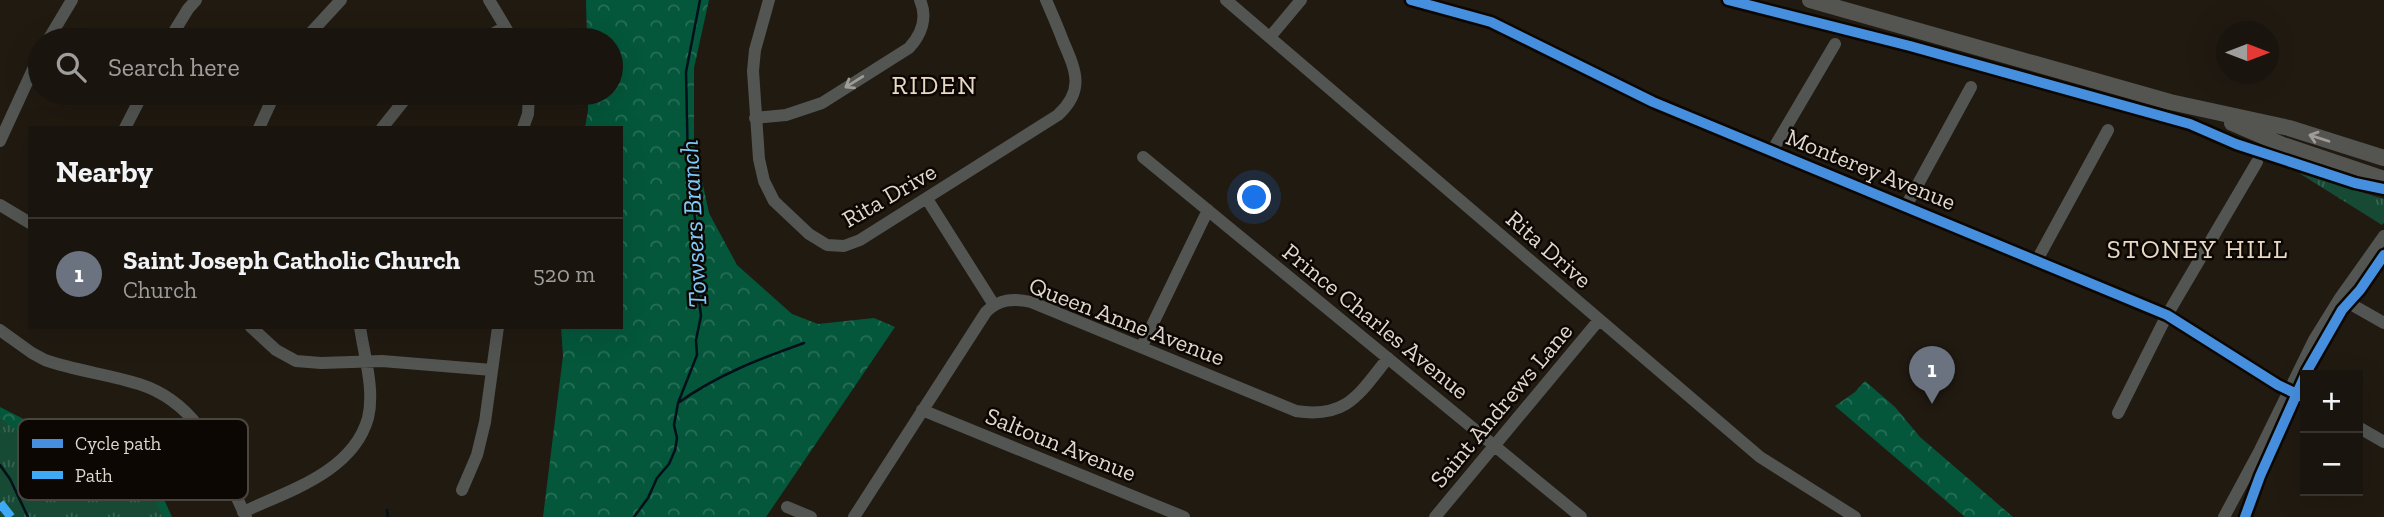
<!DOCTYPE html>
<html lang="en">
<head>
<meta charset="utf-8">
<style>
  body { margin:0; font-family:"Zilla Slab",serif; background:#26211b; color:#f1f3f6 }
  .controls { position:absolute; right:21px; bottom:21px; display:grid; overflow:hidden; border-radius:0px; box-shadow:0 7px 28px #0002 }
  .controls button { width:63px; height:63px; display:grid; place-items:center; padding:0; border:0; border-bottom:2px solid #37332e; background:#19140d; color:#f1f3f6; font:35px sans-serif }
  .compass { position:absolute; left:2216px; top:21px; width:63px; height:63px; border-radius:50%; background:#19140d; box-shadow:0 7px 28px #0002; rotate:90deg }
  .you { position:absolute; left:1255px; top:198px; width:24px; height:24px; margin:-18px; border:5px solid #fff; border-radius:50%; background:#1a73e8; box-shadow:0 0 0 10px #1a73e833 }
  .badge { display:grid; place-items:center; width:46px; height:46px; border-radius:50%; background:#ea580c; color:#fff; font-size:23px; font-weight:700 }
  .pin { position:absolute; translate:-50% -58px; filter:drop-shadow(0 2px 4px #0008) }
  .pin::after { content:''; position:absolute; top:37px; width:24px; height:21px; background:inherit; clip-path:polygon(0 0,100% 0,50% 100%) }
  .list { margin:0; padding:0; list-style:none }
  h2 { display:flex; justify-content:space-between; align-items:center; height:91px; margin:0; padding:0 28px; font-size:30px }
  h2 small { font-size:23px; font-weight:400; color:#9f9e9d }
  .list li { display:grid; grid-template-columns:46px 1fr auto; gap:21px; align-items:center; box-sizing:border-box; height:112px; padding:0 28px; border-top:2px solid #37332e }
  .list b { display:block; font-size:26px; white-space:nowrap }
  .list p { margin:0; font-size:23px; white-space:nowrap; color:#9f9e9d }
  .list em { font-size:23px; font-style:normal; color:#9f9e9d }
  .icon { flex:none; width:38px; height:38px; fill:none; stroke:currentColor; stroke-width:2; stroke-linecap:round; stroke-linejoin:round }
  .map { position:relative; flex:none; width:2384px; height:517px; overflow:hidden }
  .search { position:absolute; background:#19140d; box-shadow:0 7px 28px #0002; left:28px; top:28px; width:595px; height:77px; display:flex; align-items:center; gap:18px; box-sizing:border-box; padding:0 24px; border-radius:38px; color:#9f9e9d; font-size:26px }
  .panel { position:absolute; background:#19140d; box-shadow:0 7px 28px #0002; left:28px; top:126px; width:595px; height:203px; border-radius:0px }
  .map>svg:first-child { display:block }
</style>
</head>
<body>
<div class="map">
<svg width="2384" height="517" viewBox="0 0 2384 517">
  <defs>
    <pattern id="forest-crowns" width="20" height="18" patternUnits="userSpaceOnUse" patternTransform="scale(1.75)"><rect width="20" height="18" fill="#04573b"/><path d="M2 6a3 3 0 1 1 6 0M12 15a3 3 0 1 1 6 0" fill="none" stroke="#286e56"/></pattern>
    <pattern id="park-tufts" width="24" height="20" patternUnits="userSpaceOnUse" patternTransform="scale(1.75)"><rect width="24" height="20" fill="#174a34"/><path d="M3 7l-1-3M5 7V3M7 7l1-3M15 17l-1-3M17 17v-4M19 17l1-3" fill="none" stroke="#386350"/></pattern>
  </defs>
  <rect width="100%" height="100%" fill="#211a11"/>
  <path fill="url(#forest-crowns)" d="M586 0H709L694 68V143L709 213 737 265 792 314 818 324 874 318 895 327 766 517H543L563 356 561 327H621V128H585L588 110V93H611V40H587Z
    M1865 381 1895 407 1920 437 2013 517H1965L1835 406 1855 392Z
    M0 407 77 446 150 468 172 517H0Z"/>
  <path fill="url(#park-tufts)" d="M2299 173 2384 199V223L2382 225Z
    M0 418 57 460 113 461 145 479 163 517H0Z"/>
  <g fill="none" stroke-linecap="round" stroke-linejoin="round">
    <path stroke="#030f19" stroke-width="2.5" d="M678 403C717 375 759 359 804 343
      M0 465 10 479 28 517
      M387 510 388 517
      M634 517 648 498 657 478 669 464 675 450 677 438 674 425 678 403 697 355 696 340 701 316 697 285 701 262 688 168 686 72 700 0"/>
    <path stroke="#525552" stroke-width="12" d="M489 0 513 40
      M769 0 755 50 753 71 759 159 764 181 774 201 809 234 827 245 844 246 860 240 1058 115C1085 90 1076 71 1063 41 1058 27 1052 14 1046 0
      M1226 0 1760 457 1855 517
      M1411 0 1491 22 1653 102 2167 315 2278 385 2305 398
      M1270 37 1301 0
      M48 40 72 0
      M169 40 188 9 196 0
      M304 40 341 0
      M482 40 505 27
      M755 118 786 115 822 103 909 48C921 35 928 18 920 0
      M125 128 143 93
      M259 128 275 93
      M382 128 410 93
      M523 128 528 114 529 93
      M0 141 40 54
      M1772 151 1835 44
      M1143 157 1581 517
      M927 199 994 305
      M0 205 30 223
      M1906 206 1971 87
      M2037 260 2108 130
      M2340 298 2384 323
      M251 327 276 350 296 361 321 363 382 361 492 370
      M0 330 32 353 45 360C76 371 108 374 139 384 202 404 219 462 246 517
      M1142 346 1208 210
      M922 410 1184 517
      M2118 413 2167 315 2257 162
      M2358 427 2384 442
      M462 490 477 455 485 422 498 327
      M787 507 811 517
      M243 512C288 491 353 472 368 418 375 390 364 355 360 327
      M854 517 986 312C999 299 1013 298 1031 302L1296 411C1347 419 1359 394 1388 358
      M1435 517 1599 320
      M2224 517 2260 450 2314 340 2340 298 2384 236"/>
    <path stroke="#545551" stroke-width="16" d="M1810 0 2170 102 2289 128 2384 158
      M2232 123 2283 145 2384 179"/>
    <path stroke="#3fa9f5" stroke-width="9" stroke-dasharray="18 9" stroke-linecap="butt" d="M0 503 11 517"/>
    <g stroke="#0c0703" stroke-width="15">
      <path id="cycleway" d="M1411 0 1491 22 1653 102 2167 315 2278 385 2305 398
        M1728 0 1910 46 2190 124 2236 144 2355 183 2384 189
        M2245 517 2260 476 2307 371 2342 310 2360 290 2384 255"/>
    </g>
    <use href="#cycleway" stroke="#468fdf" stroke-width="10"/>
  </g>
  <defs><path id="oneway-shaft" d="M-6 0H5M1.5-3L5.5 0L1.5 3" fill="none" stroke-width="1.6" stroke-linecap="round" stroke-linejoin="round" transform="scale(1.75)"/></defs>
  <use stroke="#a09c96" href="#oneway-shaft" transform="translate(854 82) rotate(148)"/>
  <use stroke="#a09c95" href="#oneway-shaft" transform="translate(2319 138) rotate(-162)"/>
  <g text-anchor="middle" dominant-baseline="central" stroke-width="5" stroke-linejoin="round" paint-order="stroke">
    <g font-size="24" fill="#dfd7cd" stroke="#0c0703">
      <text transform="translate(1871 169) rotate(22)">Monterey Avenue</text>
      <text transform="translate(889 195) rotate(-30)">Rita Drive</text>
      <text transform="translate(1549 249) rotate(41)">Rita Drive</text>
      <text transform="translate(1127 321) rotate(21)">Queen Anne Avenue</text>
      <text transform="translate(1376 321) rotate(39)">Prince Charles Avenue</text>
      <text transform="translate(1501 405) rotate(-50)">Saint Andrews Lane</text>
      <text transform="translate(1061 444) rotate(22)">Saltoun Avenue</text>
    </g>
    <g font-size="26" letter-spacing="2" fill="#e9d9c4" stroke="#0c0703">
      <text x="935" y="85">RIDEN</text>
      <text x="2198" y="249">STONEY HILL</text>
    </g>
    <g font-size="26" font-style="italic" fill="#80cafa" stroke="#0c0703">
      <text transform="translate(693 224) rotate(-93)">Towsers Branch</text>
    </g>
  </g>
  <rect x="18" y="419" width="230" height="81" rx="10" fill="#0c0703" stroke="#4b4540" stroke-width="2"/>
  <rect x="32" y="439" width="31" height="9" fill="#468fdf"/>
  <rect x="32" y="471" width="31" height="8" fill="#3fa9f5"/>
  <g font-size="19" fill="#dfd7cd">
    <text x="75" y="450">Cycle path</text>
    <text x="75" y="482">Path</text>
  </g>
</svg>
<div class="controls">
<button>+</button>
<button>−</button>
</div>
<svg class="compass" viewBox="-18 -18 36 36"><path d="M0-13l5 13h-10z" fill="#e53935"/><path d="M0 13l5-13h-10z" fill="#9f9e9d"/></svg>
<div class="you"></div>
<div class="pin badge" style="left:1932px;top:404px;background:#6b7280">1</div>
<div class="search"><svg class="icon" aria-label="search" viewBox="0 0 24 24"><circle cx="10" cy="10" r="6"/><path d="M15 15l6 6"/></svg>Search here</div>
<section class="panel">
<h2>Nearby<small></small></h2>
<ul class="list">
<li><span class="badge" style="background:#6b7280">1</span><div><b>Saint Joseph Catholic Church</b><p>Church</p></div><em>520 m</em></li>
</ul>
</section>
</div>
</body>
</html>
